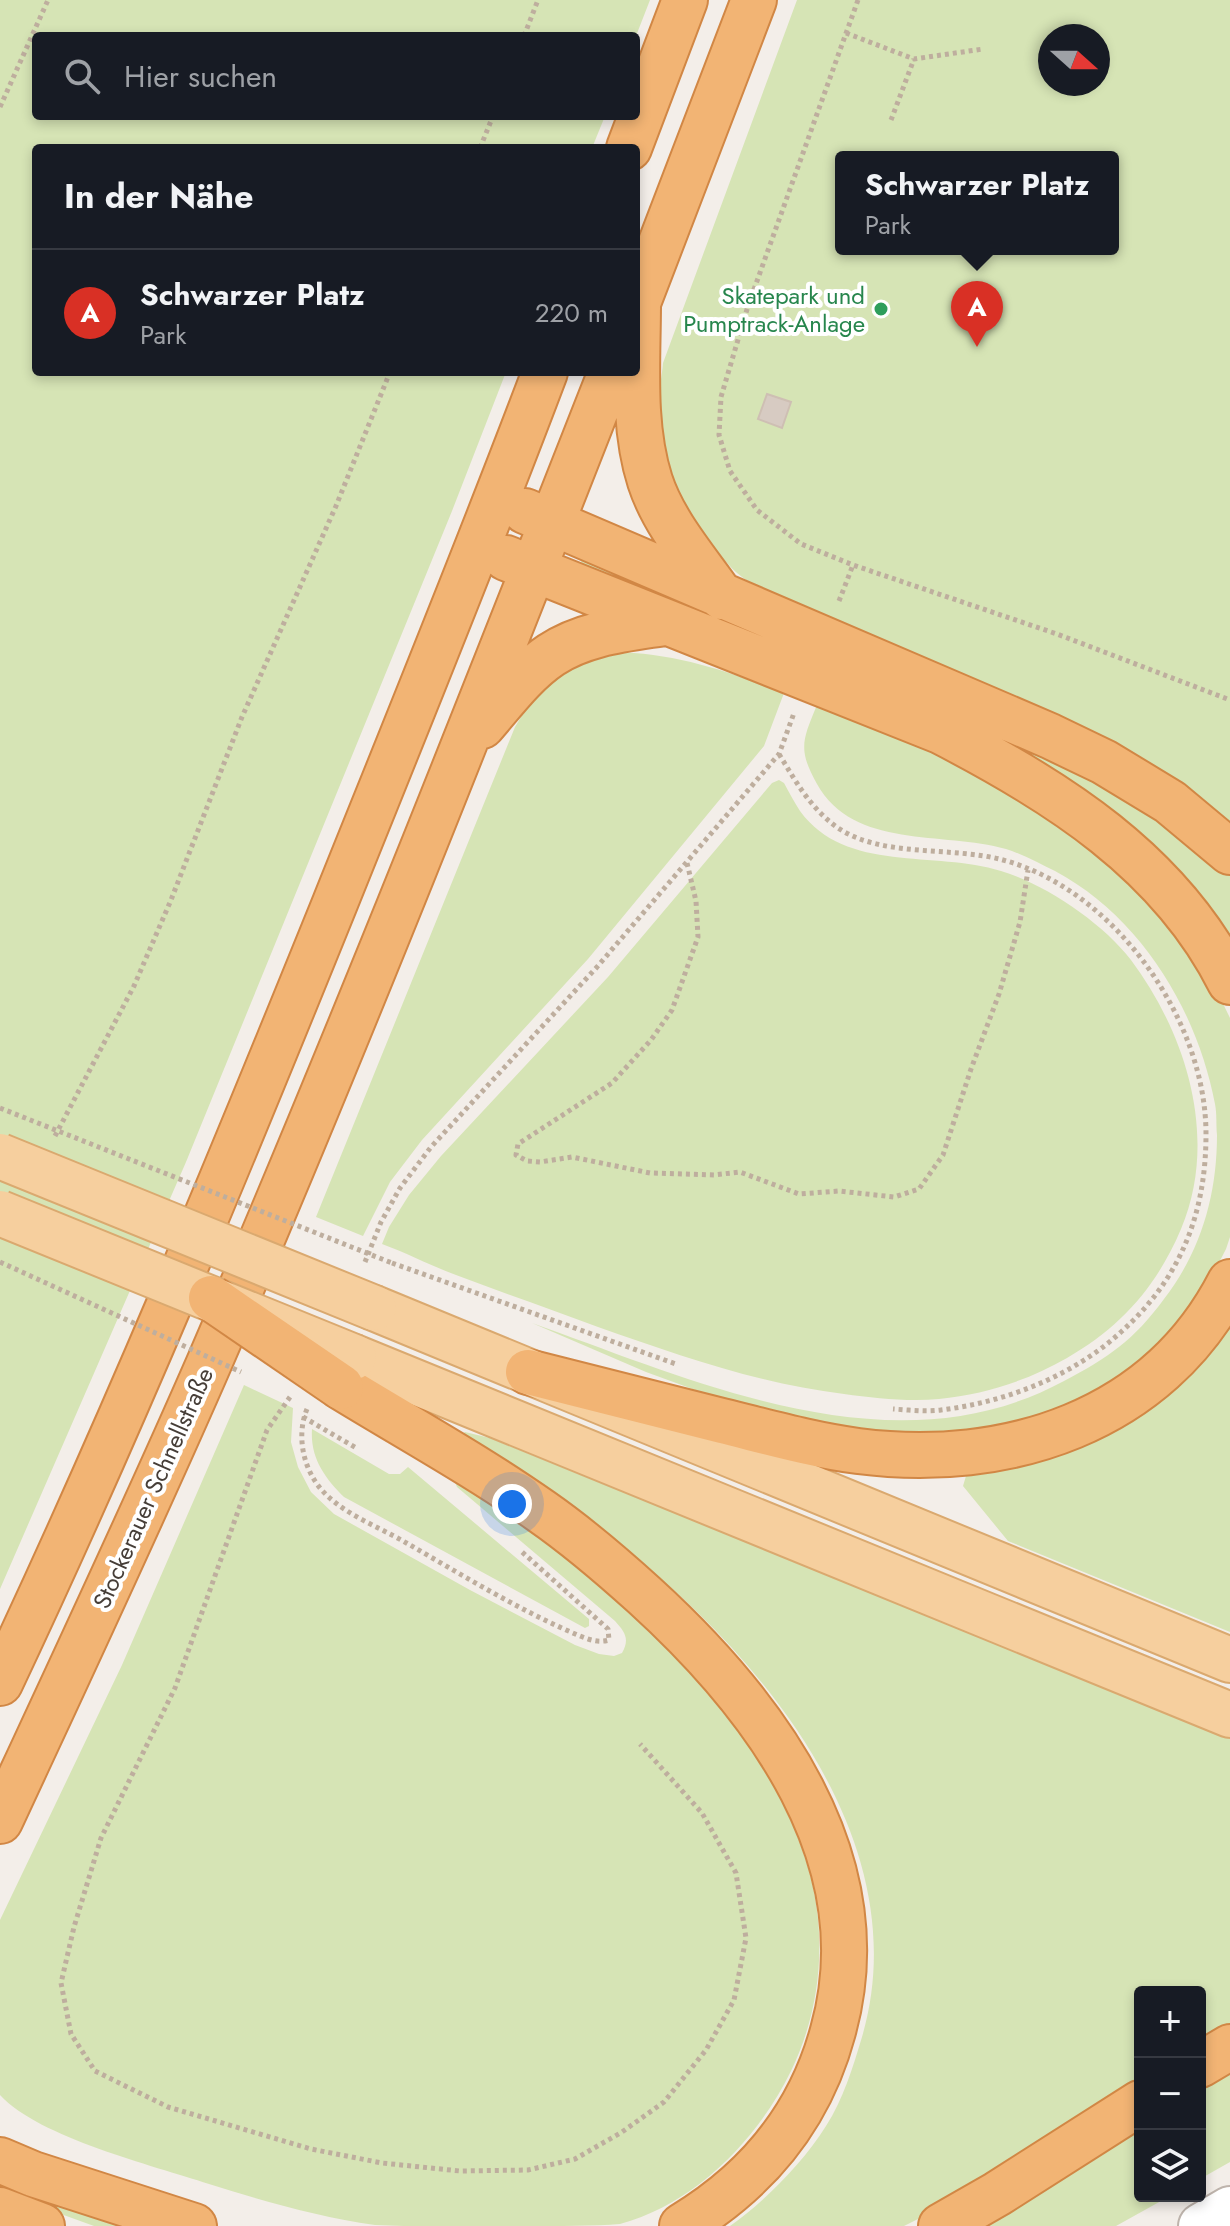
<!DOCTYPE html>
<html lang="de">
<head>
<meta charset="utf-8">
<style>
  body { margin:0; font-family:Jost,sans-serif; background:#20242c; color:#f1f3f6 }
  .controls { position:absolute; right:24px; bottom:24px; display:grid; overflow:hidden; border-radius:8px; box-shadow:0 4px 12px #0003 }
  .controls button { width:72px; height:72px; display:grid; place-items:center; padding:0; border:0; border-bottom:2px solid #363941; background:#171b24; color:#f1f3f6; font:40px sans-serif }
  .compass { position:absolute; left:1038px; top:24px; width:72px; height:72px; border-radius:50%; background:#171b24; box-shadow:0 4px 12px #0003; rotate:111deg }
  .you { position:absolute; left:512px; top:1504px; width:28px; height:28px; margin:-20px; border:6px solid #fff; border-radius:50%; background:#1a73e8; box-shadow:0 0 0 12px #1a73e833 }
  .badge { display:grid; place-items:center; width:52px; height:52px; border-radius:50%; background:#d93025; color:#fff; font-size:26px; font-weight:700 }
  .pin { position:absolute; translate:-50% -66px; filter:drop-shadow(0 2px 4px #0008) }
  .pin::after { content:''; position:absolute; top:42px; width:28px; height:24px; background:inherit; clip-path:polygon(0 0,100% 0,50% 100%) }
  .popup { position:absolute; left:835px; top:151px; width:284px; height:104px; box-sizing:border-box; display:grid; place-content:center; border-radius:8px; background:#171b24; filter:drop-shadow(0 2px 6px #0005); font-size:26px; white-space:nowrap; color:#9ea1a6 }
  .popup b { font-size:30px; color:#f1f3f6 }
  .popup::after { content:''; position:absolute; left:50%; top:100%; margin-left:-16px; border:16px solid transparent; border-top-color:#171b24 }
  .list { margin:0; padding:0; list-style:none }
  h2 { display:flex; justify-content:space-between; align-items:center; height:104px; margin:0; padding:0 32px; font-size:34px }
  h2 small { font-size:26px; font-weight:400; color:#9ea1a6 }
  .list li { display:grid; grid-template-columns:52px 1fr auto; gap:24px; align-items:center; box-sizing:border-box; height:128px; padding:0 32px; border-top:2px solid #363941 }
  .list b { display:block; font-size:30px; white-space:nowrap }
  .list p { margin:0; font-size:26px; white-space:nowrap; color:#9ea1a6 }
  .list em { font-size:26px; font-style:normal; color:#9ea1a6 }
  .icon { flex:none; width:44px; height:44px; fill:none; stroke:currentColor; stroke-width:2; stroke-linecap:round; stroke-linejoin:round }
  .map { position:relative; flex:none; width:1230px; height:2226px; overflow:hidden }
  .search { position:absolute; background:#171b24; box-shadow:0 4px 12px #0003; left:32px; top:32px; width:608px; height:88px; display:flex; align-items:center; gap:20px; box-sizing:border-box; padding:0 28px; border-radius:8px; color:#9ea1a6; font-size:30px }
  .panel { position:absolute; background:#171b24; box-shadow:0 4px 12px #0003; left:32px; top:144px; width:608px; height:232px; border-radius:8px }
  .map>svg:first-child { display:block }
</style>
</head>
<body>
<div class="map">
<svg width="1230" height="2226" viewBox="0 0 1230 2226">
  <rect width="100%" height="100%" fill="#f3eee9"/>
  <path fill="#d6e4b5" fill-rule="evenodd" d="M0 0H650L636 36H36V116H605L592 148H36V372H506L452 511 186 1162 0 1589Z
    M797 0H1230V827L1117 746 1060 716 762 591C751 583 737 575 728 564 686 520 658 462 659 401 659 388 662 376 663 363ZM1050 36H1098V84H1050ZM841 157H1113V249H841Z
    M580 559 1044 750 1161 817 1230 876V942L1177 871 583 566Z
    M614 652C675 653 728 671 784 693L764 746 588 959 422 1140 390 1182 363 1236 316 1217 515 727 530 702 566 666Z
    M817 705 932 750 995 781 1112 859 1210 977 1230 1018V1237L1226 1249 1201 1298 1165 1341 1126 1375 1079 1403 978 1434H862L720 1399 646 1372 532 1323C698 1382 894 1473 1064 1381 1108 1358 1134 1340 1164 1299 1201 1251 1217 1195 1217 1135 1216 1125 1217 1114 1215 1104 1197 1010 1141 917 1055 871 1040 864 1022 854 1006 849 943 831 854 850 817 784 798 750 802 741 817 705Z
    M779 780 784 783C789 792 794 802 800 811 846 874 935 850 1001 871 1045 884 1103 923 1131 960 1187 1035 1219 1139 1181 1229 1157 1286 1121 1327 1067 1358 1027 1381 985 1394 939 1399 908 1402 875 1398 844 1394 759 1384 678 1355 598 1327 551 1309 503 1293 456 1275 431 1266 407 1253 382 1244L389 1227 409 1195 441 1156 608 977 772 783Z
    M1230 1323V1632L1008 1541 963 1486 966 1476C1050 1468 1139 1431 1196 1367 1208 1353 1219 1338 1230 1323Z
    M244 1385 293 1408 291 1442 298 1467 311 1492 334 1514 470 1590 575 1645 599 1654 614 1656 622 1653C630 1639 625 1632 615 1621L457 1487 455 1482 457 1479C482 1495 509 1509 533 1526 568 1551 601 1582 632 1612 706 1683 776 1763 807 1864 828 1932 822 2007 791 2071 758 2139 695 2204 620 2224 595 2226 557 2226 530 2226 498 2226 465 2226 432 2226 414 2226 394 2226 375 2225 319 2217 263 2201 209 2184 152 2165 40 2138 0 2095V1920L122 1665Z
    M312 1429 389 1474H400L408 1467 589 1619V1626L585 1628 344 1497C325 1478 310 1458 312 1429Z
    M465 1432 490 1438 1230 1739V2027L1200 2046V1992H1140V2083L926 2215 904 2226H730C766 2200 802 2164 826 2126 843 2100 853 2067 862 2037 909 1876 809 1721 698 1613 631 1547 538 1489 462 1434Z
    M1230 2067V2162L1200 2179V2085Z
    M1140 2122V2196H1170L1116 2226H975Z
    M0 2181 126 2226H94L0 2192Z"/>
  <path fill="#d7cbc2" stroke="#cebfb3" stroke-width="2" d="M767 394 791 402 782 428 758 419Z"/>
  <g fill="none" stroke-linecap="round" stroke-linejoin="round">
    <g stroke="#beb4ac" stroke-width="48">
      <path id="minor" d="M1201 2226 1230 2209"/>
    </g>
    <g stroke="#daa96f" stroke-width="48">
      <path id="major" d="M374 1308 1230 1660
        M354 1357 1230 1715"/>
    </g>
    <g stroke="#d18745" stroke-width="48">
      <path id="highway" d="M629 148 685 0
        M638 303C638 361 632 425 650 481 664 524 697 561 722 597
        M636 308 754 0
        M525 511 1050 736 1104 762 1170 802 1230 852
        M506 558 940 731C1055 790 1170 862 1230 982
        M482 726C503 702 524 673 551 655 584 633 626 629 664 623
        M528 1372C593 1388 657 1405 722 1421 767 1432 812 1445 858 1451 1007 1470 1158 1422 1230 1282
        M341 1387C408 1428 477 1466 541 1511 577 1536 612 1566 644 1595 765 1705 881 1859 833 2031 810 2117 758 2180 682 2226
        M0 1683C121 1427 229 1165 335 903 406 726 478 550 545 372
        M0 1821C71 1668 143 1515 210 1361 351 1034 481 703 611 372
        M1200 2065 1230 2047
        M0 2160 33 2174 194 2226
        M0 2210 42 2226
        M941 2226 997 2194 1140 2103"/>
    </g>
    <path stroke="#beae9e" stroke-width="5" stroke-dasharray="4 4" stroke-linecap="butt" d="M858 0 748 306 721 397 719 435 730 471 757 510 801 544 853 565 1057 634 1230 700
      M846 33 914 59 983 49
      M524 36 538 0
      M0 107 48 0
      M891 120 914 59
      M480 148 493 116
      M839 601 853 565
      M779 754C796 782 811 809 838 828 883 858 952 846 1003 860 1115 890 1206 1020 1206 1134 1206 1213 1181 1278 1121 1332 1073 1376 1006 1402 941 1410 926 1412 909 1410 893 1409
      M687 863 696 901 698 937 672 1010 651 1040 612 1083 518 1144 516 1155 527 1161 540 1162 572 1157 650 1173 714 1175 740 1172 799 1194 839 1191 894 1197 919 1189 943 1155 971 1069 999 994 1020 922 1028 870
      M55 1136 134 986 171 900 242 717 336 506 390 372
      M365 1262 381 1222 400 1188 431 1147 597 967 779 754 794 713
      M392 1263 676 1364
      M290 1397 267 1430 175 1688 101 1838 74 1927 61 1983 71 2034 95 2071 168 2107 311 2149 382 2163 460 2171 528 2170 575 2159 622 2132 664 2102 706 2050 734 2000 746 1938 736 1873 702 1813 640 1744
      M307 1409C297 1433 302 1463 317 1484 336 1511 375 1525 403 1541 459 1573 520 1611 580 1636 590 1640 599 1643 609 1640L608 1629 521 1551
      M303 1417 358 1449"/>
    <use href="#minor" stroke="#fff" stroke-width="44"/>
    <use href="#major" stroke="#f6cf9e" stroke-width="44"/>
    <use href="#highway" stroke="#f2b474" stroke-width="44"/>
    <g stroke="#daa96f" stroke-width="48" stroke-linecap="butt">
      <path id="major-bridge" d="M0 1156 374 1308
        M0 1213 354 1357"/>
    </g>
    <g stroke="#d18745" stroke-width="48" stroke-linecap="butt">
      <path id="highway-bridge" d="M211 1298 341 1387"/>
    </g>
    <path stroke="#beae9e" stroke-width="5" stroke-dasharray="4 4" stroke-linecap="butt" d="M0 1108 392 1263
      M0 1262 241 1372"/>
    <use href="#major-bridge" stroke="#f6cf9e" stroke-width="44"/>
    <use href="#highway-bridge" stroke="#f2b474" stroke-width="44"/>
  </g>
  <circle fill="#2e9e5b" stroke="#fff" stroke-width="3" cx="881" cy="309" r="8"/>
  <g text-anchor="middle" dominant-baseline="central" stroke-width="8" stroke-linejoin="round" paint-order="stroke">
    <g font-size="24" fill="#27864d" stroke="#fff" text-anchor="end">
      <text x="865" y="295">Skatepark und<tspan x="865" dy="28">Pumptrack-Anlage</tspan></text>
    </g>
    <g font-size="24" fill="#463e38" stroke="#fff">
      <text transform="translate(153 1488) rotate(-66)">Stockerauer Schnellstraße</text>
    </g>
  </g>
</svg>
<div class="controls">
<button>+</button>
<button>−</button>
<button><svg class="icon" aria-label="layers" viewBox="0 0 24 24"><path d="M12 4l9 5-9 5-9-5zM3 14l9 5 9-5"/></svg></button>
</div>
<svg class="compass" viewBox="-18 -18 36 36"><path d="M0-13l5 13h-10z" fill="#e53935"/><path d="M0 13l5-13h-10z" fill="#9ea1a6"/></svg>
<div class="you"></div>
<div class="pin badge" style="left:977px;top:347px">A</div>
<div class="popup"><b>Schwarzer Platz</b>Park</div>
<div class="search"><svg class="icon" aria-label="search" viewBox="0 0 24 24"><circle cx="10" cy="10" r="6"/><path d="M15 15l6 6"/></svg>Hier suchen</div>
<section class="panel">
<h2>In der Nähe<small></small></h2>
<ul class="list">
<li><span class="badge">A</span><div><b>Schwarzer Platz</b><p>Park</p></div><em>220 m</em></li>
</ul>
</section>
</div>
</body>
</html>
